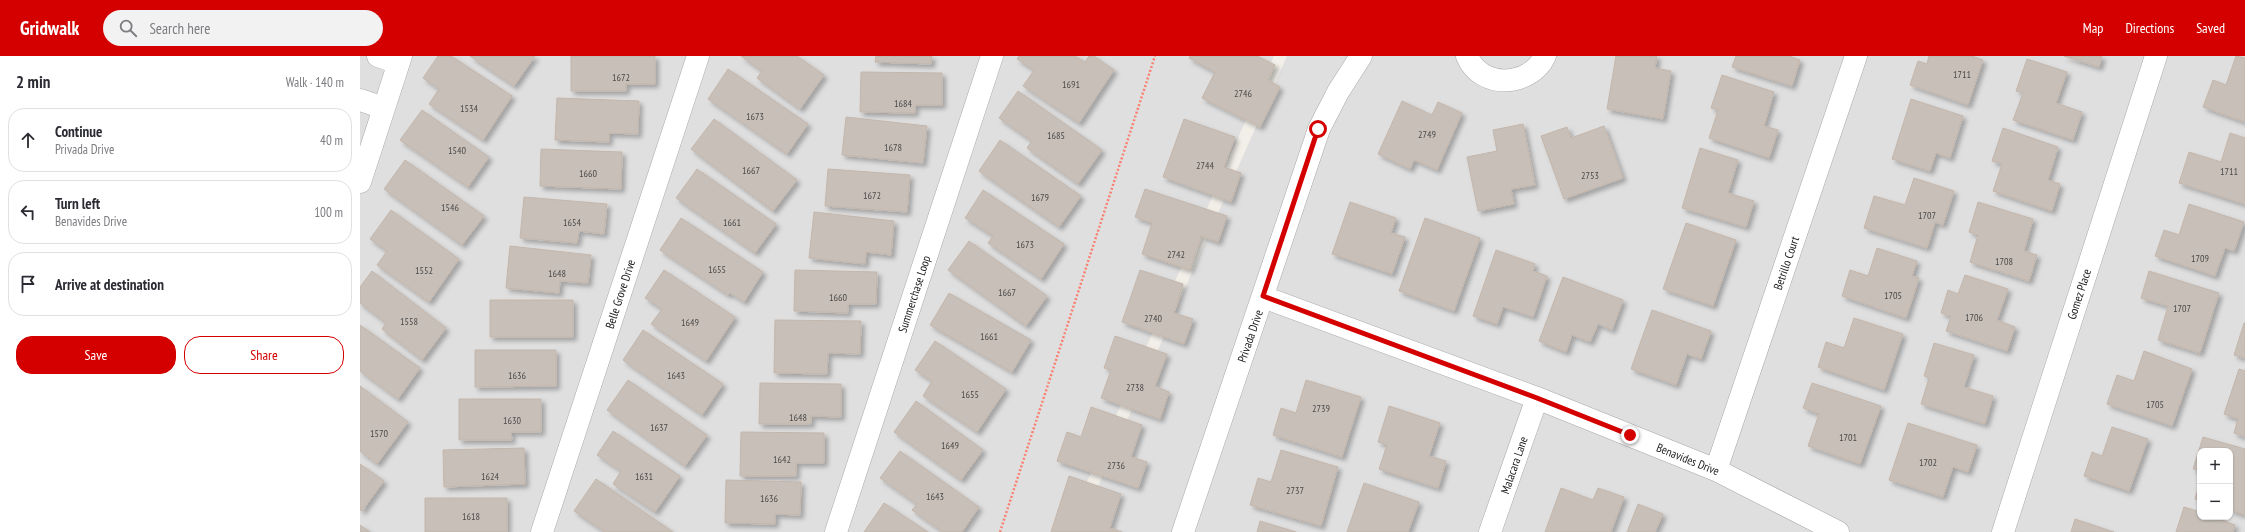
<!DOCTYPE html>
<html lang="en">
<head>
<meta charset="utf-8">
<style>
  body { margin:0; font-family:"PT Sans Narrow",sans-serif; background:#f2f2f3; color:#2b2b33 }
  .controls { position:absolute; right:12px; bottom:12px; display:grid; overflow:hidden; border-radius:8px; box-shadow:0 1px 3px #0004 }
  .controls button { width:36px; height:36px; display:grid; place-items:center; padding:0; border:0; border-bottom:1px solid #e1e1e2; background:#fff; color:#2b2b33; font:20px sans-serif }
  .stop { position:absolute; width:12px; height:12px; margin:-9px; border:3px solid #d40000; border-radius:50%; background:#fff }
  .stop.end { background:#d40000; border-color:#fff; box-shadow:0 1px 4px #0008 }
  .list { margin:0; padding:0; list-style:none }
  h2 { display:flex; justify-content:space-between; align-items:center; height:52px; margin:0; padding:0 16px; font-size:17px }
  h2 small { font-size:13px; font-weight:400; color:#7c7c81 }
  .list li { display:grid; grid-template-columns:26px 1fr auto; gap:12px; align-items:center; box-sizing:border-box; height:64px; margin:0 8px 8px; padding:0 8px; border:1px solid #e1e1e2; border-radius:16px }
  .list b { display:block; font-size:15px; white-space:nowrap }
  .list p { margin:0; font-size:13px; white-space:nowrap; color:#7c7c81 }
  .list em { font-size:13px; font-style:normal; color:#7c7c81 }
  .actions { display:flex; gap:8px; padding:12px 16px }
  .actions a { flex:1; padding:9px 0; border:1px solid #d40000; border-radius:16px; text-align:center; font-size:14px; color:#d40000 }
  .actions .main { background:#d40000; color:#fff }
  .icon { flex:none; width:22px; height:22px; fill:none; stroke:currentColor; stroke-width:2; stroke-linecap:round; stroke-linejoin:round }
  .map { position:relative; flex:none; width:1885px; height:476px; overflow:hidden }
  header { display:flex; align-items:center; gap:24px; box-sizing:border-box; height:56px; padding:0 20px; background:#d40000; color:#fff }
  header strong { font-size:19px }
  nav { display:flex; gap:22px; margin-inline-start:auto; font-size:14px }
  .search { width:280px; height:36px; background:#f2f2f3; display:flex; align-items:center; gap:10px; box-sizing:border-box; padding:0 14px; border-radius:22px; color:#7c7c81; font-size:15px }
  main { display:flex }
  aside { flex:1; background:#fff }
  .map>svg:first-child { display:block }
</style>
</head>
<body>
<header>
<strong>Gridwalk</strong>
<div class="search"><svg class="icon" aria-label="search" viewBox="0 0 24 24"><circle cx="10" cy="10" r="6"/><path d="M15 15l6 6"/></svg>Search here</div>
<nav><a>Map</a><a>Directions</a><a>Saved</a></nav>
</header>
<main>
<aside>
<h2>2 min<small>Walk · 140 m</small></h2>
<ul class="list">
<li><svg class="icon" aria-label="ahead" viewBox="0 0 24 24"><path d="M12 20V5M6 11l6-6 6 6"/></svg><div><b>Continue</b><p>Privada Drive</p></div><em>40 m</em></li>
<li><svg class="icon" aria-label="left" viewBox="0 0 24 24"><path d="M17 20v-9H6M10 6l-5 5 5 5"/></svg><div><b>Turn left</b><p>Benavides Drive</p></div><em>100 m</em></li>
<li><svg class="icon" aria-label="arrive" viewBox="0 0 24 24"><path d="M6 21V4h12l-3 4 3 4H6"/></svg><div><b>Arrive at destination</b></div></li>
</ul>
<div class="actions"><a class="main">Save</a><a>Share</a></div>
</aside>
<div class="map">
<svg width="1885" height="476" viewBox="0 0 1885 476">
  <defs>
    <filter id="shadow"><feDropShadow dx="3.5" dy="3.5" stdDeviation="2" flood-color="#0004"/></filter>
  </defs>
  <rect width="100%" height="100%" fill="#f2efe9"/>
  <path fill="#e0dfdf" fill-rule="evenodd" d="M0 0H914L705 476H0Z
    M927 0H1885V476H718ZM1840 395H1870V461H1840Z"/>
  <path fill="#c7bfb8" stroke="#c4b6ab" filter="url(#shadow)" d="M78 0H91L152 40 123 84 69 48 79 33 63 22Z
    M110 0H175L154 30Z
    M211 0H295V28H266V35H211Z
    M381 0H437L464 19 440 53 397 22 402 15Z
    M516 0H572L571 8 515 6Z
    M659 0H715L725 6 729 0H734L754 14 719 67 663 30 674 14 657 3Z
    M830 0H897L915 9 908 24 920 31 900 71 842 42 855 16 829 2Z
    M1256 0H1297L1295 12 1311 15 1303 63 1247 53Z
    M1376 0H1429L1440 4 1432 30 1372 11Z
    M1569 0H1612L1623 4 1608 49 1550 29 1558 5 1567 8Z
    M1704 0H1742L1739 11Z
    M1876 0 1885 2V66L1843 51 1853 24 1866 29Z
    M1667 3 1707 16 1696 47 1722 56 1713 84 1653 64 1663 37 1656 35Z
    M368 13 448 68 427 98 348 43Z
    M501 16 582 17V49H555V57L500 56Z
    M1362 19 1414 36 1404 70 1418 74 1409 102 1349 82 1358 54 1351 52Z
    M658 35 742 94 718 128 667 92 672 85 639 62Z
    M197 42 279 45 278 78 249 77V86L195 84Z
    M1551 43 1603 60 1590 102 1576 97 1570 115 1532 103Z
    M1042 45 1072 59 1078 46 1102 57 1077 114 1054 104 1050 113 1018 98Z
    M62 54 129 101 108 131 40 84Z
    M486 61 567 70 563 107 482 99Z
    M354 63 437 124 413 155 331 93Z
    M824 63 875 81 864 111 881 117 871 146 803 121Z
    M1163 68 1175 129 1151 133 1154 148 1118 155 1107 101 1137 95 1133 74Z
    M1244 70 1263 122 1204 143 1181 80 1207 71 1211 82Z
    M1643 72 1698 91 1688 124 1700 128 1692 155 1633 135 1642 108 1632 105Z
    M1870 77 1885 82V148L1819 127 1829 96 1861 106Z
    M640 84 721 140 699 171 619 115Z
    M1340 92 1378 104 1368 137 1394 145 1386 171 1322 152Z
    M181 93 262 96 261 133 180 130Z
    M45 104 124 160 102 189 24 133Z
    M337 113 416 168 395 197 316 142Z
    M468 113 550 119 547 156 465 150Z
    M1554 122 1594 135 1583 169 1575 166 1567 192 1504 172 1514 140 1545 149Z
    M785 133 867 160 858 186 841 180 830 214 782 198 792 167 775 161Z
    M623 134 704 188 681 223 628 187 633 180 605 162Z
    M164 141 247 148 244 178 219 175 217 187 160 182Z
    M990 146 1036 162 1031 177 1045 181 1032 218 972 198Z
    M1618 146 1673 163 1664 195 1677 199 1669 225 1610 206 1618 179 1609 176Z
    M1829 148 1884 166 1874 195 1865 192 1855 220 1795 200 1804 174 1819 179Z
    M31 154 99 203 69 246 17 209 27 195 10 183Z
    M454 156 534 165 531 199 506 196 505 208 449 202Z
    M321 162 403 216 384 246 370 237 368 239 300 194Z
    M1065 162 1120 182 1094 255 1039 235Z
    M1326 167 1376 184 1353 250 1303 233Z
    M609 185 687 240 666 270 588 214Z
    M150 190 231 199 228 227 200 225 199 237 146 232Z
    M1517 192 1557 205 1552 220 1559 222 1546 262 1482 240 1490 214 1508 220Z
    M1136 194 1175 208 1173 215 1187 220 1173 261 1143 251 1137 268 1113 260Z
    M304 214 375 261 346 305 291 268 302 253 285 242Z
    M435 214 517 216 516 248H488V257L434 255Z
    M780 214 823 228 814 257 833 263 824 288 762 266Z
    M12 215 86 272 62 304 22 273 26 267 0 247V231Z
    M1789 215 1859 237 1840 297 1798 284 1808 250 1781 242Z
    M1605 219 1648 233 1637 264 1655 271 1647 295 1586 275 1591 260 1581 257 1588 234 1598 238Z
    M1203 221 1263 244 1252 274 1238 268 1230 286 1212 279 1206 296 1179 285Z
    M589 237 671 284 652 316 570 269Z
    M130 244H213V281H130Z
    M1292 254 1351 275 1341 303 1327 298 1316 329 1271 313Z
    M1494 262 1543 278 1524 334 1458 311 1466 286 1484 292Z
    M415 264 501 265 500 298 468 297 467 318 414 317Z
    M1884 267H1885V302L1874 299Z
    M0 269 60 312 38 343 0 315Z
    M283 274 363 328 342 359 263 304Z
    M755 280 807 298 795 330 809 336 800 363 741 342 751 314 744 312Z
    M575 285 646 333 617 376 563 340 572 325 555 314Z
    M1574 287 1614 299 1604 331 1633 340 1625 368 1561 348 1569 322 1564 320Z
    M115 294H196V330L115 331Z
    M1784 295 1832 313 1812 370 1747 348 1757 319 1774 325Z
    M1879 313 1885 315V381L1874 377 1878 363 1864 358Z
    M268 324 347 379 325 410 247 354Z
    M946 324 1001 341 982 401 913 379 921 352 936 357Z
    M400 327 481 328V361L451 360V368H399Z
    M1452 327 1521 350 1500 408 1448 390 1459 358 1443 352Z
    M0 330 48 366 17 408 0 395Z
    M99 343H181V376H151L152 384H99Z
    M556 345 623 394 601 424 534 376Z
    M1029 350 1080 367 1069 400 1086 405 1078 432 1019 413 1027 389 1018 386Z
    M731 351 782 369 771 401 787 406 778 432 697 405 707 376 721 381Z
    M1548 367 1617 389 1608 416 1593 411 1583 441 1529 424Z
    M1752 371 1788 383 1769 435 1724 420 1732 396 1742 400Z
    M253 375 320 420 295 456 253 428 261 415 237 399Z
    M381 376 464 377V407H436V420H380Z
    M1843 381 1885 393V459L1870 454V395H1840V414L1833 413Z
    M164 392 165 428 84 431 83 394Z
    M921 394 978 411 961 470 890 449 898 422 911 426Z
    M540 395 619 451 602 476H583L552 454 557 448 520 422Z
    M0 408 24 425 2 455 0 454Z
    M709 420 761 438 750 472 762 476H691Z
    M236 423 313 476H245L214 455Z
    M366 424 441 426 440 459 415 458V468L365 467Z
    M1840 426V445L1835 443Z
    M1004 427 1059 446 1048 476H987Z
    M1201 432 1233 444 1238 432 1264 441 1251 476H1185Z
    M65 442H147V476H65Z
    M524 447 568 476H504Z
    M1278 448 1303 458 1295 476H1267Z
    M1824 451 1840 456V461H1853L1875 469 1873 476H1816Z
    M1715 463 1754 476H1711Z
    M900 465 936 476H897Z
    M0 469 10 476H0Z"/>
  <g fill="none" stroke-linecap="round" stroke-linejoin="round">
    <g stroke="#a9a9a9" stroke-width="23">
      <path id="street" d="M18 0 38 7
        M1107 0C1121 34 1170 31 1185 0
        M0 44 24 52
        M0 126 41 0
        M903 241 1177 342 1356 414 1478 476
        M1356 414 1496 0
        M182 476 338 0
        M476 476 632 0
        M823 476 959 73 978 36 1001 0
        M1130 476 1177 342
        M1643 476 1796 0"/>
    </g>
    <path stroke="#fa8072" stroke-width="2.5" stroke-dasharray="2 2" stroke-linecap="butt" d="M640 476 795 0"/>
    <use href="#street" stroke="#fff" stroke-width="22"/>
  </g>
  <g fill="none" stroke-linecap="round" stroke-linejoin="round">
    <path stroke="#d40000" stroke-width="5" d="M958 73 903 240 1177 342 1270 379"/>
  </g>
  <g text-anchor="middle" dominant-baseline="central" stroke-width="3" stroke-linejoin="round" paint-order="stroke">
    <g font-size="10" fill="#4b4948">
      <text x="1602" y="18">1711</text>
      <text x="261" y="21">1672</text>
      <text x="711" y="28">1691</text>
      <text x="883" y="37">2746</text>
      <text x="543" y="47">1684</text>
      <text x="109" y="52">1534</text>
      <text x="395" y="60">1673</text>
      <text x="1067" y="78">2749</text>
      <text x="696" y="79">1685</text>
      <text x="533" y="91">1678</text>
      <text x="97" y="94">1540</text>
      <text x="845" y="109">2744</text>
      <text x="391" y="114">1667</text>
      <text x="1869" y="115">1711</text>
      <text x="228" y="117">1660</text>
      <text x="1230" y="119">2753</text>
      <text x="512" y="139">1672</text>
      <text x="680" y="141">1679</text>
      <text x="90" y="151">1546</text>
      <text x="1567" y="159">1707</text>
      <text x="212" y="166">1654</text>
      <text x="372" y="166">1661</text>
      <text x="665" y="188">1673</text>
      <text x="816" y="198">2742</text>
      <text x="1840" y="202">1709</text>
      <text x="1644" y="205">1708</text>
      <text x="357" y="213">1655</text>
      <text x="64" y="214">1552</text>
      <text x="197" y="217">1648</text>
      <text x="647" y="236">1667</text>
      <text x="1533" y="239">1705</text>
      <text x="478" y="241">1660</text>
      <text x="1822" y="252">1707</text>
      <text x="1614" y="261">1706</text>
      <text x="793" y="262">2740</text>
      <text x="49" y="265">1558</text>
      <text x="330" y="266">1649</text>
      <text x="629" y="280">1661</text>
      <text x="157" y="319">1636</text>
      <text x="316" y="319">1643</text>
      <text x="775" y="331">2738</text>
      <text x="610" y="338">1655</text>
      <text x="1795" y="348">1705</text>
      <text x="961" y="352">2739</text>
      <text x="438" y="361">1648</text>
      <text x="152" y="364">1630</text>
      <text x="299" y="371">1637</text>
      <text x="19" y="377">1570</text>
      <text x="1488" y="381">1701</text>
      <text x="590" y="389">1649</text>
      <text x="422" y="403">1642</text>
      <text x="1568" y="406">1702</text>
      <text x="756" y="409">2736</text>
      <text x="130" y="420">1624</text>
      <text x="284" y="420">1631</text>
      <text x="935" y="434">2737</text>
      <text x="575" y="440">1643</text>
      <text x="409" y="442">1636</text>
      <text x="111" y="460">1618</text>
    </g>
    <g font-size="12" fill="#222" stroke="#fff">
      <text transform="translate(1426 207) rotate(-71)">Betrillo Court</text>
      <text transform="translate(260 238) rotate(-72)">Belle Grove Drive</text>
      <text transform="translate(554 238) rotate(-72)">Summerchase Loop</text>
      <text transform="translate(1719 238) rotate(-72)">Gomez Place</text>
      <text transform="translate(890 280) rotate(-71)">Privada Drive</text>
      <text transform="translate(1328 403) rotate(22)">Benavides Drive</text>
      <text transform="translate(1154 409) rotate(-71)">Malacara Lane</text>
    </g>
  </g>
</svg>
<div class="controls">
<button>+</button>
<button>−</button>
</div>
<div class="stop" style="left:958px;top:73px"></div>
<div class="stop end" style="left:1270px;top:379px"></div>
</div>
</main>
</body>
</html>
